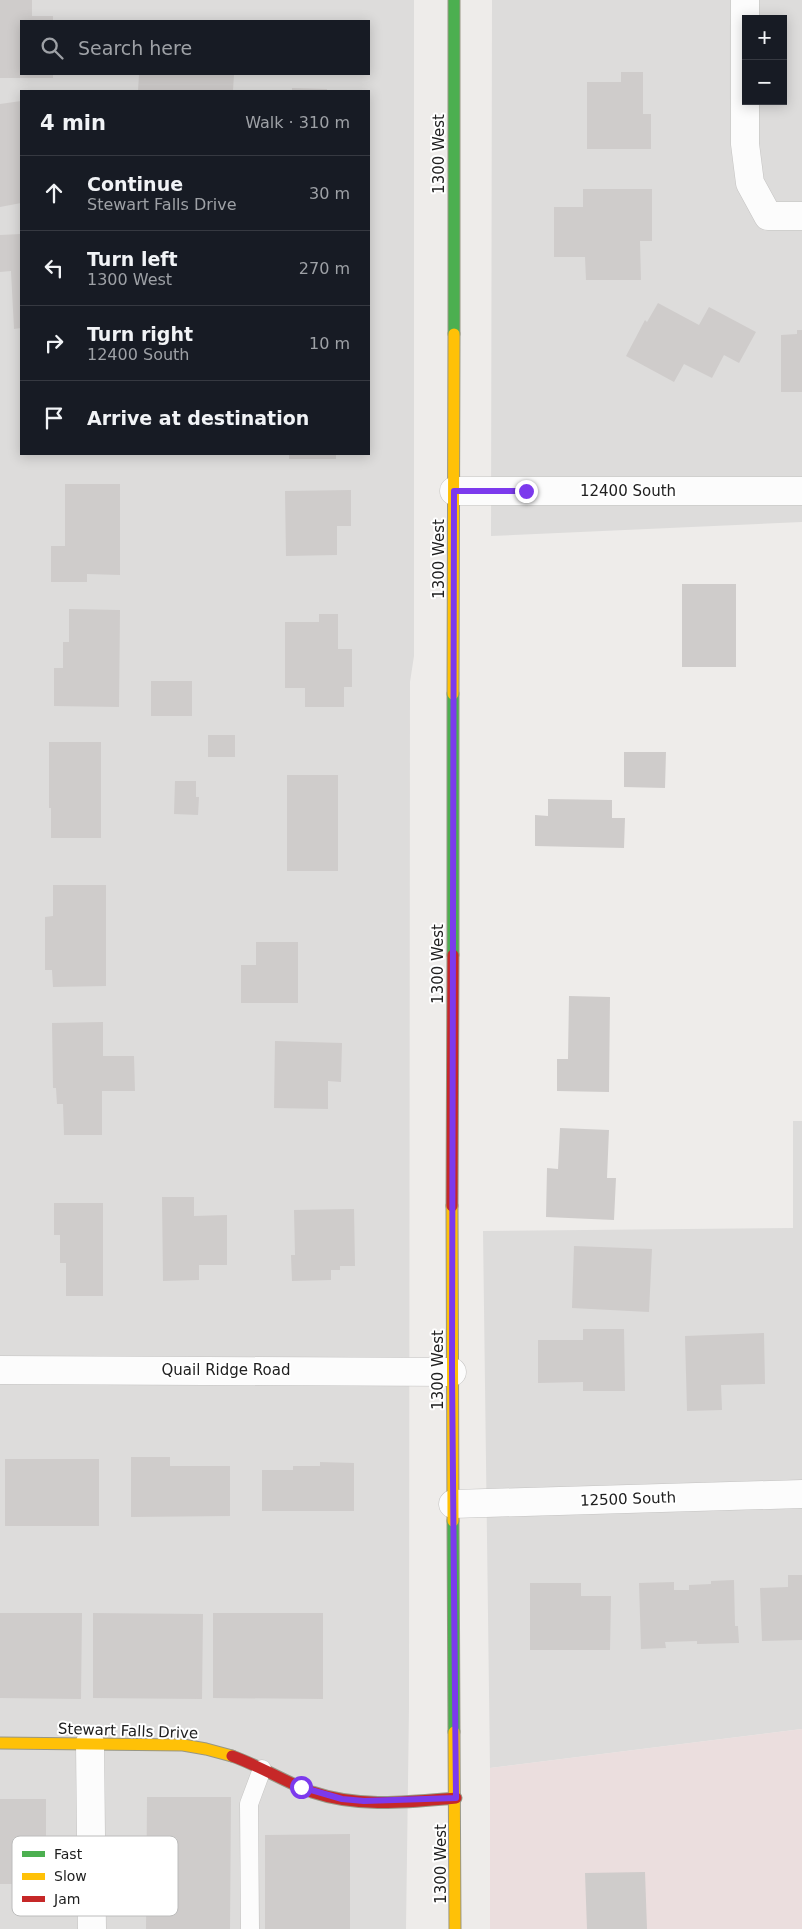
<!DOCTYPE html>
<html lang="en">
<head>
<meta charset="utf-8">
<style>
  body { margin:0; font-family:"DejaVu Sans",sans-serif; background:#242831; color:#f1f3f6 }
  .controls { position:absolute; right:15px; top:15px; display:grid; overflow:hidden; border-radius:0px; box-shadow:0 2px 12px #0003 }
  .controls button { width:45px; height:45px; display:grid; place-items:center; padding:0; border:0; border-bottom:1px solid #363941; background:#171b24; color:#f1f3f6; font:25px sans-serif }
  .stop { position:absolute; width:15px; height:15px; margin:-11px; border:4px solid #7c3aed; border-radius:50%; background:#fff }
  .stop.end { background:#7c3aed; border-color:#fff; box-shadow:0 1px 5px #0008 }
  .list { margin:0; padding:0; list-style:none }
  h2 { display:flex; justify-content:space-between; align-items:center; height:65px; margin:0; padding:0 20px; font-size:21px }
  h2 small { font-size:16px; font-weight:400; color:#9ea1a6 }
  .list li { display:grid; grid-template-columns:32px 1fr auto; gap:15px; align-items:center; box-sizing:border-box; height:75px; padding:0 20px; border-top:1px solid #363941 }
  .list b { display:block; font-size:19px; white-space:nowrap }
  .list p { margin:0; font-size:16px; white-space:nowrap; color:#9ea1a6 }
  .list em { font-size:16px; font-style:normal; color:#9ea1a6 }
  .icon { flex:none; width:28px; height:28px; fill:none; stroke:currentColor; stroke-width:2; stroke-linecap:round; stroke-linejoin:round }
  .map { position:relative; flex:none; width:802px; height:1929px; overflow:hidden }
  .search { position:absolute; background:#171b24; box-shadow:0 2px 12px #0003; left:20px; top:20px; width:350px; height:55px; display:flex; align-items:center; gap:12px; box-sizing:border-box; padding:0 18px; border-radius:0px; color:#9ea1a6; font-size:19px }
  .panel { position:absolute; background:#171b24; box-shadow:0 2px 12px #0003; left:20px; top:90px; width:350px; height:365px; border-radius:0px }
  .map>svg:first-child { display:block }
</style>
</head>
<body>
<div class="map">
<svg width="802" height="1929" viewBox="0 0 802 1929">
  <rect width="100%" height="100%" fill="#eeecea"/>
  <path fill="#dddcdb" fill-rule="evenodd" d="M0 0H414V656L410 682 409 1708 406 1929H0ZM21 21H369V74H21ZM21 91H369V454H21Z
    M492 0H802V522L491 536ZM746 19H783V101H746Z
    M793 1121H802V1729L490 1768 483 1231 793 1228Z"/>
  <path fill="#ebdede" d="M802 1729V1929H490V1768Z"/>
  <path fill="#cfcccb" d="M0 0H32V16H53V21H21V74H53V78H0Z
    M621 72H643V114H651V149H587V82H621Z
    M139 74H234L233 91H138Z
    M292 88 327 89V91H292Z
    M21 101V203L0 207V104Z
    M583 189H652V241H640L641 280H586L585 257H554V207H583Z
    M21 234V328L14 329 11 271 0 272V235Z
    M658 303 699 325 709 307 756 332 739 363 724 355 712 378 684 364 674 382 626 356 645 320 647 322Z
    M797 330H802V392H781V335L797 334Z
    M289 454H336V459H289Z
    M65 484H120V575L87 574V582H51V546H65Z
    M351 490V526H337V555L286 556 285 491Z
    M682 584H736V667H682Z
    M69 609 120 610 119 707 54 706V668H63V642H69Z
    M319 614H338V649H352V687H344V707H305V688H285V622H319Z
    M151 681H192V716H151Z
    M208 735H235V757H208Z
    M49 742H101V838H51V808H49Z
    M624 752H666L665 788 624 787Z
    M287 775H338V871H287Z
    M175 781H196V797H199L198 815 174 814Z
    M548 799 612 800V818H625L624 848 535 846V815L548 816Z
    M53 885H106V986L53 987 52 970H45V917L53 916Z
    M256 942H298V1003H241V965H256Z
    M569 996 610 997 609 1092 557 1091V1059H568Z
    M103 1022V1056H134L135 1091H102V1135H64L63 1104H57L56 1088H53L52 1023Z
    M275 1041 342 1043 341 1082 328 1081V1109L274 1108Z
    M560 1128 609 1130 607 1178H616L614 1220 546 1217 547 1168 558 1169Z
    M162 1197H194V1216L227 1215V1265H199V1280L163 1281Z
    M54 1203H103V1296H66V1263H60V1235H54Z
    M354 1209 355 1266H340V1270H331V1280L292 1281 291 1255H295L294 1210Z
    M574 1246 652 1249 649 1312 572 1308Z
    M583 1329H624L625 1391H583V1382L538 1383V1340H583Z
    M764 1333 765 1384 721 1385 722 1410 687 1411 685 1336Z
    M131 1457H170V1466H230V1516L131 1517Z
    M5 1459H99V1526H5Z
    M320 1462 354 1463V1511H262V1470H293V1466H320Z
    M788 1575H802V1640L762 1641 760 1588 788 1587Z
    M734 1580 735 1626H738L739 1643 697 1644V1641L665 1642 666 1648 641 1649 639 1583 674 1582V1590H689V1585L711 1584V1581Z
    M530 1583H581V1596H611L610 1650H530Z
    M0 1613H82L81 1699 0 1698Z
    M93 1613 203 1614 202 1699 93 1698Z
    M213 1613H323V1699L213 1698Z
    M147 1797H231L230 1929H146Z
    M0 1799H46V1884H0Z
    M350 1834V1929H265V1835Z
    M645 1872 647 1929H587L585 1873Z"/>
  <g fill="none" stroke-linecap="round" stroke-linejoin="round">
    <g stroke="#c4c3c2" stroke-width="19">
      <path id="lane" d="M250 1929 249 1804 262 1769"/>
    </g>
    <g stroke="#c4c3c2" stroke-width="29">
      <path id="street" d="M745 0V144L750 183 768 216H802
        M454 491H802
        M0 1370 452 1372
        M453 1504 802 1494
        M90 1743 92 1929"/>
    </g>
    <g stroke="#989683" stroke-width="13">
      <path id="fast" d="M454 334V0
        M453 955V694
        M453 1521 454 1732"/>
    </g>
    <g stroke="#989683" stroke-width="13">
      <path id="slow" d="M453 694 454 334
        M452 1206 453 1521
        M454 1732 455 1929
        M0 1743 183 1745 206 1749 232 1756"/>
    </g>
    <g stroke="#989683" stroke-width="13">
      <path id="jam" d="M452 1206 453 955
        M232 1756C260 1766 285 1782 312 1792 359 1808 408 1802 456 1798"/>
    </g>
    <use href="#lane" stroke="#fcfcfc" stroke-width="18"/>
    <use href="#street" stroke="#fcfcfc" stroke-width="28"/>
    <use href="#fast" stroke="#4caf50" stroke-width="11"/>
    <use href="#slow" stroke="#ffc107" stroke-width="11"/>
    <use href="#jam" stroke="#c62828" stroke-width="11"/>
  </g>
  <g fill="none" stroke-linecap="round" stroke-linejoin="round">
    <path stroke="#7c3aed" stroke-width="6" d="M301 1787 342 1799 364 1801 456 1798 452 1372 454 491H526"/>
  </g>
  <g text-anchor="middle" dominant-baseline="central" stroke-width="4" stroke-linejoin="round" paint-order="stroke">
    <g font-size="15" fill="#202020" stroke="#fff">
      <text transform="translate(439 154) rotate(-90)">1300 West</text>
      <text x="628" y="491">12400 South</text>
      <text transform="translate(439 559) rotate(-90)">1300 West</text>
      <text transform="translate(438 964) rotate(-90)">1300 West</text>
      <text x="226" y="1370">Quail Ridge Road</text>
      <text transform="translate(438 1370) rotate(-90)">1300 West</text>
      <text transform="translate(628 1499) rotate(-2)">12500 South</text>
      <text transform="translate(128 1731) rotate(2)">Stewart Falls Drive</text>
      <text transform="translate(441 1864) rotate(-90)">1300 West</text>
    </g>
  </g>
  <rect x="12" y="1836" width="166" height="80" rx="8" fill="#fff" stroke="#bcbcbc" stroke-width="1"/>
  <rect x="22" y="1851" width="23" height="6" fill="#4caf50"/>
  <rect x="22" y="1873" width="23" height="7" fill="#ffc107"/>
  <rect x="22" y="1896" width="23" height="6" fill="#c62828"/>
  <g font-size="14" fill="#202020">
    <text x="54" y="1859">Fast</text>
    <text x="54" y="1881">Slow</text>
    <text x="54" y="1904">Jam</text>
  </g>
</svg>
<div class="controls">
<button>+</button>
<button>−</button>
</div>
<div class="stop" style="left:301px;top:1787px"></div>
<div class="stop end" style="left:526px;top:491px"></div>
<div class="search"><svg class="icon" aria-label="search" viewBox="0 0 24 24"><circle cx="10" cy="10" r="6"/><path d="M15 15l6 6"/></svg>Search here</div>
<section class="panel">
<h2>4 min<small>Walk · 310 m</small></h2>
<ul class="list">
<li><svg class="icon" aria-label="ahead" viewBox="0 0 24 24"><path d="M12 20V5M6 11l6-6 6 6"/></svg><div><b>Continue</b><p>Stewart Falls Drive</p></div><em>30 m</em></li>
<li><svg class="icon" aria-label="left" viewBox="0 0 24 24"><path d="M17 20v-9H6M10 6l-5 5 5 5"/></svg><div><b>Turn left</b><p>1300 West</p></div><em>270 m</em></li>
<li><svg class="icon" aria-label="right" viewBox="0 0 24 24"><path d="M7 20v-9h11M14 6l5 5-5 5"/></svg><div><b>Turn right</b><p>12400 South</p></div><em>10 m</em></li>
<li><svg class="icon" aria-label="arrive" viewBox="0 0 24 24"><path d="M6 21V4h12l-3 4 3 4H6"/></svg><div><b>Arrive at destination</b></div></li>
</ul>
</section>
</div>
</body>
</html>
